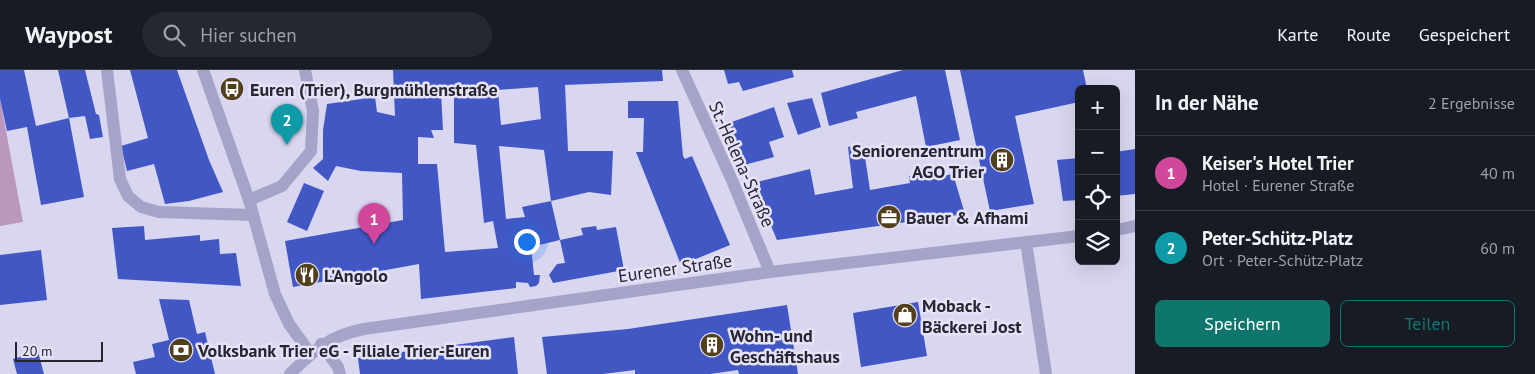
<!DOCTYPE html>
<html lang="de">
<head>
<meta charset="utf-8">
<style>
  body { margin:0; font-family:"PT Sans",sans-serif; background:#242831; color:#f1f3f6 }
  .controls { position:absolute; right:15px; top:15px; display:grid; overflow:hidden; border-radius:8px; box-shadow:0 5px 20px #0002 }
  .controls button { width:45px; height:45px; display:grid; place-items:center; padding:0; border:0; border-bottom:1px solid #363941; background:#171b24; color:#f1f3f6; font:25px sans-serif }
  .scale { position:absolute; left:15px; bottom:12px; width:88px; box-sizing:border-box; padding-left:5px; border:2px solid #252632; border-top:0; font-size:14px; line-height:18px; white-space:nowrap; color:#252632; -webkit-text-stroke:4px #e5e2f8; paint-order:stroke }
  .you { position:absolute; left:526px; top:171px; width:18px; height:18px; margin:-12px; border:4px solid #fff; border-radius:50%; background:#1a73e8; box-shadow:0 0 0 8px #1a73e833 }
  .badge { display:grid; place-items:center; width:32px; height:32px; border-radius:50%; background:#0f766e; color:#fff; font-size:16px; font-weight:700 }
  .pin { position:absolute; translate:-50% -41px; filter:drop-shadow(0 1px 2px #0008) }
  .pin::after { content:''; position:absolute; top:26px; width:18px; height:15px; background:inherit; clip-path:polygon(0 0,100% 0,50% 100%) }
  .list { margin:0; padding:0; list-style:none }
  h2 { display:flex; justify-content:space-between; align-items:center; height:65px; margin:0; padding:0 20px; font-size:21px }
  h2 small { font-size:16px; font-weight:400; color:#9ea1a6 }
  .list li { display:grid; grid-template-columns:32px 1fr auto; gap:15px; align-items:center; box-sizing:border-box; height:75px; padding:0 20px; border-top:1px solid #363941 }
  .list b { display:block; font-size:19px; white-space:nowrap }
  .list p { margin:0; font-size:16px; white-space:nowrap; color:#9ea1a6 }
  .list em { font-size:16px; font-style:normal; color:#9ea1a6 }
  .actions { display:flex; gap:10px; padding:15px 20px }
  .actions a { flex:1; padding:11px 0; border:1px solid #0f766e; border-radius:8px; text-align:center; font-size:18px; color:#0f766e }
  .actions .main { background:#0f766e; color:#fff }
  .icon { flex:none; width:28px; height:28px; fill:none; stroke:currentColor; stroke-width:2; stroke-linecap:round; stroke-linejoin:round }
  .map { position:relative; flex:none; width:1135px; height:304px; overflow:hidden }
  header { display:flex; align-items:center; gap:30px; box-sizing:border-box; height:70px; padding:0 25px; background:#171b24; border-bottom:1px solid #363941 }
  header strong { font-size:24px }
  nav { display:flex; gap:28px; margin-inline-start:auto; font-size:18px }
  .search { width:350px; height:45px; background:#242831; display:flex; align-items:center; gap:12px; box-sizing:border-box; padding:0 18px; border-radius:28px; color:#9ea1a6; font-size:19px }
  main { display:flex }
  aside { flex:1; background:#171b24 }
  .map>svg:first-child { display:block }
</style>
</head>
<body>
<header>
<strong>Waypost</strong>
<div class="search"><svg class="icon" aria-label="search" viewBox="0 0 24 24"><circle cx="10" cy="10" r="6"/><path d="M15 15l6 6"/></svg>Hier suchen</div>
<nav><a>Karte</a><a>Route</a><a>Gespeichert</a></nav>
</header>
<main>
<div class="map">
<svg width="1135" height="304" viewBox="0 0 1135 304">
  <rect width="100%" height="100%" fill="#d9d6f0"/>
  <path fill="#bb97be" d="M0 29 23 152 0 156Z"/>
  <path fill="#4157c4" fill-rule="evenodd" d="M0 0H24L36 56 69 48 84 127 41 135 27 57 7 61 0 29Z
    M58 0H85L96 44 99 45 103 67 90 69 85 46 69 48Z
    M130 0H177L209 90 223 122 189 131 165 134 154 94 127 101 121 76 148 68Z
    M393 0H662L663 11 565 15 568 81H613L611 125 589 122 551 131 560 170 531 177 534 205H540L539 213 536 216 530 217 528 213 516 212V218L421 229 419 194 293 217 285 171 403 150 402 103 361 101 336 96 328 111 313 98 323 89V60L327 34 375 27 377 42 395 46ZM538 17 541 49 501 55 498 20ZM454 21V73L476 75 484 153 493 151 498 178 445 182 437 94H418V67L434 68 431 60H443L441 22ZM499 76 544 80 551 131 522 137 525 147 506 149Z
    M724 0H792L794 7 743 21 739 12 728 14Z
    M903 0H945L960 70 926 77 916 26 856 42 858 48 829 56 821 23Z
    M960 0H1083L1087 19H1079V32L1015 46 1034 134 990 141Z
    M812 28 821 57 798 65 787 33Z
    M628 31H678L683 86 685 89 692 86 730 175 681 195 636 82H643L644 48H628Z
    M774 37 784 67 769 72 774 87 744 95 729 53Z
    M863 74 870 120 910 113 909 106 921 105V110L953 104 965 144 777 170 753 113 810 99 815 125 853 118 848 77Z
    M1135 79V124L1116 126V82Z
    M1079 88V130L1063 131 1057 90Z
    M304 113 324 121 307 161 287 152Z
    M144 156 145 170 200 165V171L219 169 220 184 236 183 241 216 118 209 112 158Z
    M596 156 597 160 616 157 624 200 553 213 549 205 557 194 565 193 560 170 583 165 581 158Z
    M41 180 47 230 0 235V185Z
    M159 229 189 230 197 264 205 262 215 304H136L133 292 155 287 152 274 169 270Z
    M918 232 927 286 861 297 853 243Z
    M787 235 798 304H739L738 300 710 304H635V300L603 304H547L542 267 628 259Z
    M514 267 518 304H360L358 288Z
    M38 282 44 304H17L13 289Z"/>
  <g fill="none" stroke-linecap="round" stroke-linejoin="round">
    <path stroke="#a5a3c7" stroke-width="12" d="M107 0 120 109 128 126 141 137 159 142 253 145
      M321 274 338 297 340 304"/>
    <path stroke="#a5a3c7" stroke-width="12" d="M682 0 731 108 770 202
      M249 130 282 116 311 81 313 41 305 0
      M1026 172 1046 304"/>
    <path stroke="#a5a3c7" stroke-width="12" d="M203 0 249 130 275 224 289 254 311 284
      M1116 160 1135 156
      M290 304C315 279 329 266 364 259L770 202 1079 166"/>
  </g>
  <defs>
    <g id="bus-disc" transform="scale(1.25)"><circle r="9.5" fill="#523f1c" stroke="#e5e2f8"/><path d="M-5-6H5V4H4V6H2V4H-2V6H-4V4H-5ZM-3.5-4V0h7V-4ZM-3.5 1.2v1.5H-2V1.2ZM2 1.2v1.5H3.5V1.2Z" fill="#fff"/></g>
    <g id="building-disc" transform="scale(1.25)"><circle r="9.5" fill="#523f1c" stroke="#e5e2f8"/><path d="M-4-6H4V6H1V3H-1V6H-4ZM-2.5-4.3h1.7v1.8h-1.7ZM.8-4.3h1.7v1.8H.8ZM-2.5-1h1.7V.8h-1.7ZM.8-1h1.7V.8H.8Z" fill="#fff"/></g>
    <g id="office-disc" transform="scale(1.25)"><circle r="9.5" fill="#523f1c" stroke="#e5e2f8"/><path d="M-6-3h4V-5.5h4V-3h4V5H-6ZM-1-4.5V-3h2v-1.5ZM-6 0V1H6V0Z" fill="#fff"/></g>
    <g id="restaurant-disc" transform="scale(1.25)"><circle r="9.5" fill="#523f1c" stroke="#e5e2f8"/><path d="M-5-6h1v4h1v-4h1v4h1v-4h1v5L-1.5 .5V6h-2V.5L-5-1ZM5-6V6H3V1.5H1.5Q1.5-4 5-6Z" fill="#fff"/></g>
    <g id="shop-disc" transform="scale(1.25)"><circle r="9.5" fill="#523f1c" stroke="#e5e2f8"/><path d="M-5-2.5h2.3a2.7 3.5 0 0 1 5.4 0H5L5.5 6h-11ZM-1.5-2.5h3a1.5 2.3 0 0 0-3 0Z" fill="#fff"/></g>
    <g id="bank-disc" transform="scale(1.25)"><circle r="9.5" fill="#523f1c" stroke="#e5e2f8"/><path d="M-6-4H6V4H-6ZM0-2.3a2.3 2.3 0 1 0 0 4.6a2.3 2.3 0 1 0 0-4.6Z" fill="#fff"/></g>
  </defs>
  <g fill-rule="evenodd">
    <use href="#bus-disc" x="232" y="19"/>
    <use href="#building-disc" x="1002" y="90"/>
    <use href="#office-disc" x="889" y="147"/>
    <use href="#restaurant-disc" x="307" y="205"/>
    <use href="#shop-disc" x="905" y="245"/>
    <use href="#building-disc" x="712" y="275"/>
    <use href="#bank-disc" x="181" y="280"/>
  </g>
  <g text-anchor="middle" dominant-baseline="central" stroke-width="5" stroke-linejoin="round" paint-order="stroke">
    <g font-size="18" font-weight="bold" fill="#252632" stroke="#e5e2f8" text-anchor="start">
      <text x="250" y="19">Euren (Trier), Burgmühlenstraße</text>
      <text x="984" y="80" text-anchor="end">Seniorenzentrum<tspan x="984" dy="21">AGO Trier</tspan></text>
      <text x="906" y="147">Bauer &amp; Afhami</text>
      <text x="324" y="205">L'Angolo</text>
      <text x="922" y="235">Moback -<tspan x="922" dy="21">Bäckerei Jost</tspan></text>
      <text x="730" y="265">Wohn- und<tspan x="730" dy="21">Geschäftshaus</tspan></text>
      <text x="198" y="280">Volksbank Trier eG - Filiale Trier-Euren</text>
    </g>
    <g font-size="18" fill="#252632" stroke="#e5e2f8">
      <text transform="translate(742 94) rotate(66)">St.-Helena-Straße</text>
      <text transform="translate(675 198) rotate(-8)">Eurener Straße</text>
    </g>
  </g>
</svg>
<div class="controls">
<button>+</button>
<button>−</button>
<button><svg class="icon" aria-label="locate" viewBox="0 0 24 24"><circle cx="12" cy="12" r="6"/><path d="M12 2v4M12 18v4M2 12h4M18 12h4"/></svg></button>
<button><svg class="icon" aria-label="layers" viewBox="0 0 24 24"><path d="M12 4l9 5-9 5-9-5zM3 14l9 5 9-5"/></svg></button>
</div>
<div class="scale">20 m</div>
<div class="you"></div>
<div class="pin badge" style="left:374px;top:174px;background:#d1479c">1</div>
<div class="pin badge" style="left:287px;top:75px;background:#0f9aa8">2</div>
</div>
<aside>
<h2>In der Nähe<small>2 Ergebnisse</small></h2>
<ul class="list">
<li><span class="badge" style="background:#d1479c">1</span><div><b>Keiser's Hotel Trier</b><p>Hotel · Eurener Straße</p></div><em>40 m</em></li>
<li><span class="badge" style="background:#0f9aa8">2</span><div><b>Peter-Schütz-Platz</b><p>Ort · Peter-Schütz-Platz</p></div><em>60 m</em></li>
</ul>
<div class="actions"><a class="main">Speichern</a><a>Teilen</a></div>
</aside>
</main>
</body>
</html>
